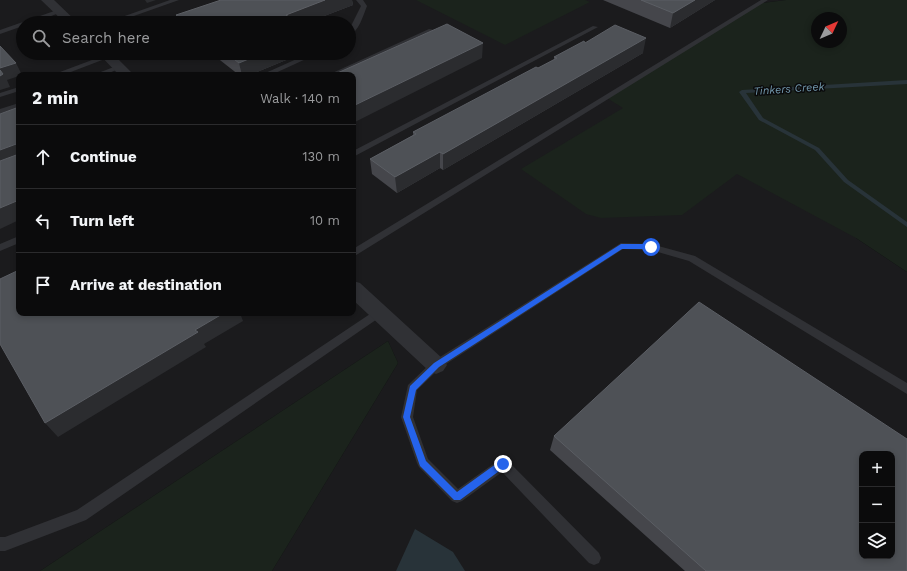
<!DOCTYPE html>
<html lang="en">
<head>
<meta charset="utf-8">
<style>
  body { margin:0; font-family:"Work Sans",sans-serif; background:#141415; color:#f1f3f6 }
  .controls { position:absolute; right:12px; bottom:12px; display:grid; overflow:hidden; border-radius:8px; box-shadow:0 2px 6px #0003 }
  .controls button { width:36px; height:36px; display:grid; place-items:center; padding:0; border:0; border-bottom:1px solid #2b2b2d; background:#0b0b0c; color:#f1f3f6; font:20px sans-serif }
  .compass { position:absolute; left:811px; top:12px; width:36px; height:36px; border-radius:50%; background:#0b0b0c; box-shadow:0 2px 6px #0003; rotate:46deg }
  .stop { position:absolute; width:12px; height:12px; margin:-9px; border:3px solid #2563eb; border-radius:50%; background:#fff }
  .stop.end { background:#2563eb; border-color:#fff; box-shadow:0 1px 4px #0008 }
  .list { margin:0; padding:0; list-style:none }
  h2 { display:flex; justify-content:space-between; align-items:center; height:52px; margin:0; padding:0 16px; font-size:17px }
  h2 small { font-size:13px; font-weight:400; color:#9a9b9d }
  .list li { display:grid; grid-template-columns:26px 1fr auto; gap:12px; align-items:center; box-sizing:border-box; height:64px; padding:0 16px; border-top:1px solid #2b2b2d }
  .list b { display:block; font-size:15px; white-space:nowrap }
  .list em { font-size:13px; font-style:normal; color:#9a9b9d }
  .icon { flex:none; width:22px; height:22px; fill:none; stroke:currentColor; stroke-width:2; stroke-linecap:round; stroke-linejoin:round }
  .map { position:relative; flex:none; width:907px; height:571px; overflow:hidden }
  .search { position:absolute; background:#0b0b0c; box-shadow:0 2px 6px #0003; left:16px; top:16px; width:340px; height:44px; display:flex; align-items:center; gap:10px; box-sizing:border-box; padding:0 14px; border-radius:22px; color:#9a9b9d; font-size:15px }
  .panel { position:absolute; background:#0b0b0c; box-shadow:0 2px 6px #0003; left:16px; top:72px; width:340px; height:244px; border-radius:8px }
  .map>svg:first-child { display:block }
</style>
</head>
<body>
<div class="map">
<svg width="907" height="571" viewBox="0 0 907 571">
  <rect width="100%" height="100%" fill="#0f0f10"/>
  <path fill="#1b1b1d" fill-rule="evenodd" d="M0 0H786L761 3 856 238 907 272V571H272L398 363 388 341 40 571H0ZM23 23H349V53H23ZM19 75H353V313H19ZM862 454H892V556H862Z"/>
  <path fill="#1b231c" fill-rule="evenodd" d="M416 0H585L590 2 505 45Z
    M786 0H907V272L856 238 737 174 682 215 601 218 586 214 521 169 623 108 607 98 761 3ZM817 18H841V42H817Z
    M388 341 398 363 272 571H40Z"/>
  <path fill="#283339" d="M415 529 453 552 465 571H396Z"/>
  <g fill="none" stroke-linecap="round" stroke-linejoin="round">
    <path fill="#283339" fill-rule="evenodd" d="M907 80V84L746 93 763 118 819 148 848 180 907 222V227L844 182 815 150 759 120 739 92 742 90Z"/>
    <path fill="#303135" fill-rule="evenodd" d="M170 0H179L114 23H105Z
      M356 0H363L367 6C363 16 359 31 349 36V30L361 6Z
      M761 0H768L353 257V249Z
      M60 9 63 11 62 12 32 23H23V26L0 34V30Z
      M593 26 598 27 353 157V151Z
      M429 29 434 30 338 75H328Z
      M310 53H319L271 75H261Z
      M108 54 111 56 110 57 63 75H52Z
      M119 65 121 66V68L104 75H93Z
      M19 87V91L0 97V93Z
      M19 103V108L0 114V109Z
      M19 236V243L0 251V244Z
      M621 243 651 244 695 256 907 383V394L689 261 651 250 623 249 440 368 417 390 413 417 428 459 458 489 499 460 503 458 507 460 599 553 601 558 599 563 594 565 589 563 502 472 462 501 457 503 452 501 419 467 417 463 401 417 408 385 432 362Z
      M379 308 383 309 384 312 383 315 86 520 5 551H0V537H5L77 510Z"/>
    <path fill="#303135" fill-rule="evenodd" d="M41 0H54L78 23H65Z
      M98 53H112L134 75H119Z
      M353 281 360 283 443 359 447 365 443 371 436 374 429 371 353 300Z"/>
  </g>
  <path fill="#45464b" d="M221 0H352L353 5 306 23H179L176 15Z
    M603 0H715L670 28Z
    M585 43 643 53 443 170 440 168 397 193 372 174 370 159 413 135V132L554 60V57Z
    M211 53H303L250 75H239Z
    M554 436 907 571H685L550 450Z"/>
  <path fill="#2b2c2f" d="M145 0H156L147 3Z
    M325 0H352L353 5 306 23H287L286 15Z
    M695 0H715L670 28 673 13Z
    M646 38 643 53 443 170V154Z
    M483 43 482 58 353 123V106Z
    M263 53H303L250 75H242L239 63Z
    M16 63 22 75H19V76L7 80 10 87 0 90V68Z
    M19 143V163L0 170V150Z
    M440 152V168L397 193 395 177Z
    M19 200V220L0 229V208Z
    M224 313H240L243 321 204 344 206 347 58 437 45 423 195 330Z"/>
  <path fill="#4e5156" stroke="#5b5e64" fill-rule="evenodd" d="M221 0H325L286 15 298 23H186L176 15Z
    M641 0H695L673 13Z
    M447 24 483 43 353 106V75H333Z
    M615 25 646 38 443 154 440 152 395 177 370 159 416 134 413 132 536 67 538 68 557 58 554 57 584 41 585 43Z
    M0 46 16 63 0 68Z
    M226 53H263L239 63Z
    M0 70 3 74 0 76Z
    M19 107V143L0 150V114Z
    M19 154V200L0 208V161Z
    M19 270V313H224L195 330 198 332 45 423 0 344V279Z
    M699 302 907 439V571H706L554 436ZM862 454H892V556H862Z"/>
  <path fill="#2563eb" d="M621 244H651L654 247 651 249H622L439 367 416 390 410 417 426 461 457 492 500 461 503 460 507 464 506 466 460 500H454L420 466 403 417 410 386 434 363Z"/>
  <g text-anchor="middle" dominant-baseline="central" stroke-width="3" stroke-linejoin="round" paint-order="stroke">
    <g font-size="11" font-style="italic" fill="#749aaf" stroke="#0a0a0b">
      <text transform="translate(789 89) rotate(-4)">Tinkers Creek</text>
    </g>
  </g>
</svg>
<div class="controls">
<button>+</button>
<button>−</button>
<button><svg class="icon" aria-label="layers" viewBox="0 0 24 24"><path d="M12 4l9 5-9 5-9-5zM3 14l9 5 9-5"/></svg></button>
</div>
<svg class="compass" viewBox="-18 -18 36 36"><path d="M0-13l5 13h-10z" fill="#e53935"/><path d="M0 13l5-13h-10z" fill="#9a9b9d"/></svg>
<div class="stop" style="left:651px;top:247px"></div>
<div class="stop end" style="left:503px;top:464px"></div>
<div class="search"><svg class="icon" aria-label="search" viewBox="0 0 24 24"><circle cx="10" cy="10" r="6"/><path d="M15 15l6 6"/></svg>Search here</div>
<section class="panel">
<h2>2 min<small>Walk · 140 m</small></h2>
<ul class="list">
<li><svg class="icon" aria-label="ahead" viewBox="0 0 24 24"><path d="M12 20V5M6 11l6-6 6 6"/></svg><div><b>Continue</b></div><em>130 m</em></li>
<li><svg class="icon" aria-label="left" viewBox="0 0 24 24"><path d="M17 20v-9H6M10 6l-5 5 5 5"/></svg><div><b>Turn left</b></div><em>10 m</em></li>
<li><svg class="icon" aria-label="arrive" viewBox="0 0 24 24"><path d="M6 21V4h12l-3 4 3 4H6"/></svg><div><b>Arrive at destination</b></div></li>
</ul>
</section>
</div>
</body>
</html>
